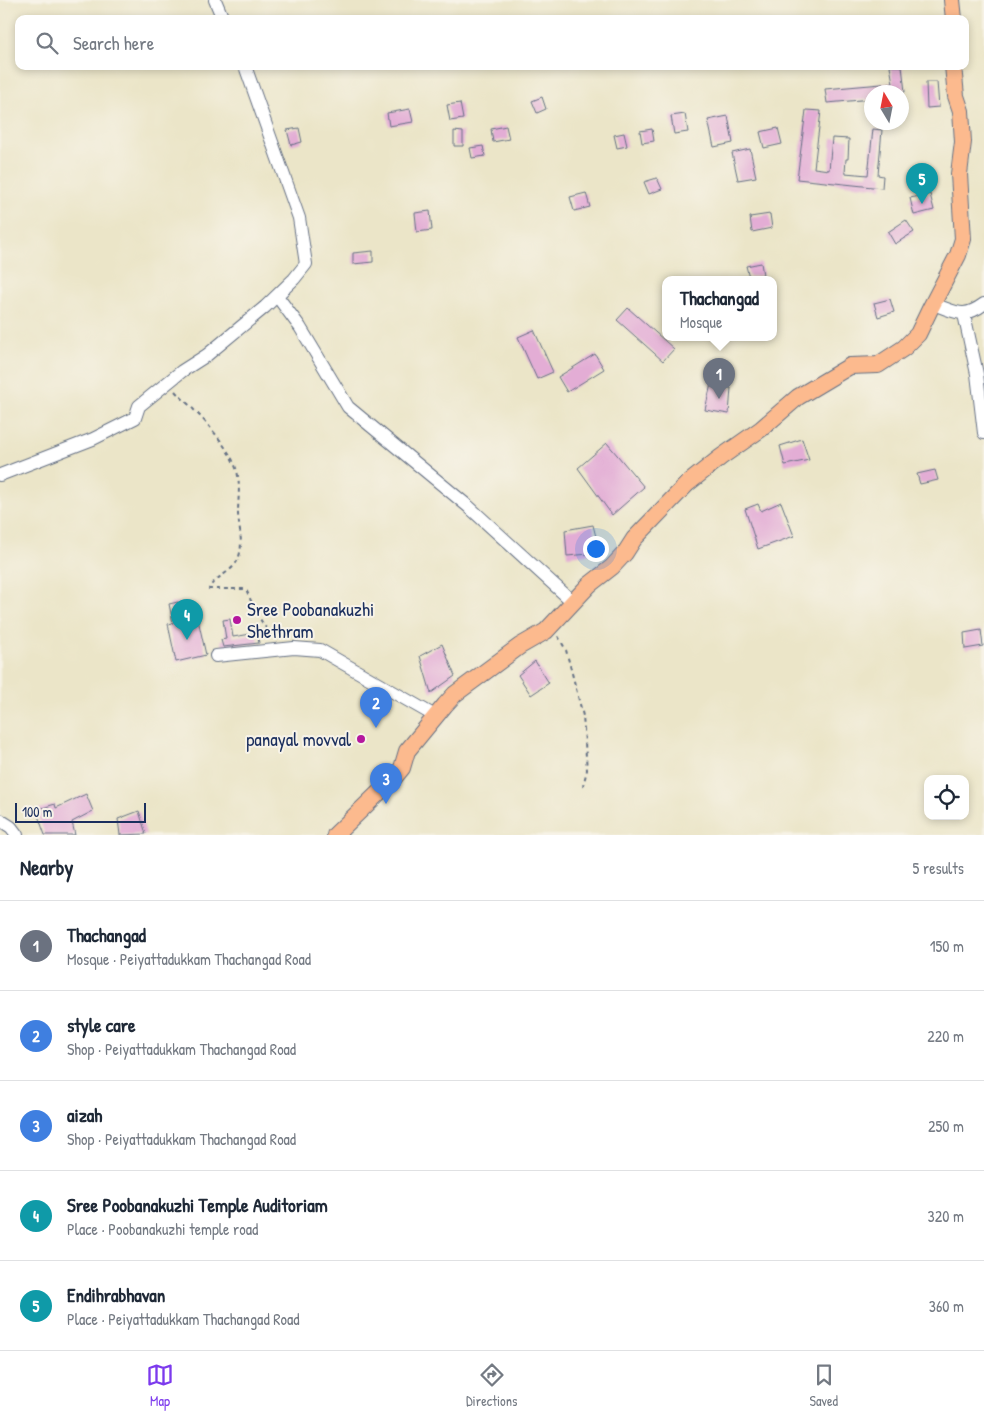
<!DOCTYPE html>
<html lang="en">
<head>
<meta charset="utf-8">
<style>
  body { margin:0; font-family:"Patrick Hand",sans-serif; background:#f6f6f7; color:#1f2937 }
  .controls { position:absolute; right:15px; bottom:15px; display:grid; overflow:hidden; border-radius:10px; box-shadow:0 2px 8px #0003 }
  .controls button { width:45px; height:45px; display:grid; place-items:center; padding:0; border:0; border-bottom:1px solid #e0e1e3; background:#fff; color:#1f2937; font:25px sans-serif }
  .compass { position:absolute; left:864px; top:85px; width:45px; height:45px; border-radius:50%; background:#fff; box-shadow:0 2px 8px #0003; rotate:350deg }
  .scale { position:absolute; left:15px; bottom:12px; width:131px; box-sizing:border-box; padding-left:5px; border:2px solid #1b2f5e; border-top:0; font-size:14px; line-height:18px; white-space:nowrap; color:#1b2f5e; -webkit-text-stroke:4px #f7f3e8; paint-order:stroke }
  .you { position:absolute; left:595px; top:548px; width:18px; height:18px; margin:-12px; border:4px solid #fff; border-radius:50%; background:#1a73e8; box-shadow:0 0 0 8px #1a73e833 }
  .badge { display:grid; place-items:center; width:32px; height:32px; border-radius:50%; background:#7c3aed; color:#fff; font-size:16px; font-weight:700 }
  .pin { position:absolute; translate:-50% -41px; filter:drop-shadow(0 1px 2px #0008) }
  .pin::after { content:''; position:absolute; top:26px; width:18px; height:15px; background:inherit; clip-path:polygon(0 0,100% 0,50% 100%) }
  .popup { position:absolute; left:662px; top:276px; width:115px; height:65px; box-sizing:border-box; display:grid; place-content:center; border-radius:10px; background:#fff; filter:drop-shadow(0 1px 4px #0005); font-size:16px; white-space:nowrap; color:#747a83 }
  .popup b { font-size:19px; color:#1f2937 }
  .popup::after { content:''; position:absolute; left:50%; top:100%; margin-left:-10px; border:10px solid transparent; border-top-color:#fff }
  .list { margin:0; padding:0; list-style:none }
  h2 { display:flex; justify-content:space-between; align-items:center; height:65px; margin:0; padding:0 20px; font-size:21px }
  h2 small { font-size:16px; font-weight:400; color:#747a83 }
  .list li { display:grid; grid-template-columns:32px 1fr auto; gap:15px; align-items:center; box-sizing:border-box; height:90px; padding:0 20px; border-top:1px solid #e0e1e3 }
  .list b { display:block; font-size:19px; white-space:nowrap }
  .list p { margin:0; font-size:16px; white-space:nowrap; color:#747a83 }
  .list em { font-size:16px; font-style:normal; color:#747a83 }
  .icon { flex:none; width:28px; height:28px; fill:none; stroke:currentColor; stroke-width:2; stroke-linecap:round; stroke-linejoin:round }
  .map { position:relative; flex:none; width:984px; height:835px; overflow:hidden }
  .search { position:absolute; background:#fff; box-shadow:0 2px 8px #0003; left:15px; right:15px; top:15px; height:55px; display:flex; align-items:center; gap:12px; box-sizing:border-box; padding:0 18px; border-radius:10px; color:#747a83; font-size:19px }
  .sheet { height:515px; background:#fff }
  nav { display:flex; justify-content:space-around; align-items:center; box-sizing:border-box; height:70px; border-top:1px solid #e0e1e3; background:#fff; font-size:14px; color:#747a83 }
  nav a { display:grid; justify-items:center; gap:2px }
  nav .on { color:#7c3aed }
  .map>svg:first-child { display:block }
</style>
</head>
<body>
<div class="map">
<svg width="984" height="835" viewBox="0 0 984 835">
  <rect width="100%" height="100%" fill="#f7f3e8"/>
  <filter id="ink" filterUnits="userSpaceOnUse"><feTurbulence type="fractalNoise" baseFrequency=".02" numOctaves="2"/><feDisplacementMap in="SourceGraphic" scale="10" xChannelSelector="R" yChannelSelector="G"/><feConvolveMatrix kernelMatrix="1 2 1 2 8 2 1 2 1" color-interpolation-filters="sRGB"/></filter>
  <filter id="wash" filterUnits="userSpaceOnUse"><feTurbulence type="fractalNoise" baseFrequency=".0096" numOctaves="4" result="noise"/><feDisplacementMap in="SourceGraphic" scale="20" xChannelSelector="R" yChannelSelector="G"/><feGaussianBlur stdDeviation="1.12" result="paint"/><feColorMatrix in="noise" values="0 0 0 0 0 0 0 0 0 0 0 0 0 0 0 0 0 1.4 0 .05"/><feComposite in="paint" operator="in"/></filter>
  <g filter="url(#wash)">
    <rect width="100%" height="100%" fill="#ebe5c8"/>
    <g id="blocks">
      <path fill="#e3add5" d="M890 66H902L905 92H872V99L827 103 825 89 893 83Z
        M926 82H937L939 107 927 108Z
        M542 97 546 109 537 113 532 101Z
        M460 103 463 119 450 121 447 105Z
        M410 109 413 122 389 126 387 113Z
        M806 110 821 111 814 168 829 170 832 138 849 139 848 159H846L845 173 868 175 873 129 882 130 878 175 883 176 882 188 797 179Z
        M685 114 688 132 674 134 671 116Z
        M728 116 733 143 714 147 708 120Z
        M506 126 509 139 493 142 491 129Z
        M299 128 302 142 291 145 287 130Z
        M778 128 782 144 764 148 760 132Z
        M652 129 654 141 642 143 640 131Z
        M454 131 463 132V146H454Z
        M624 133 627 146 617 148 614 135Z
        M483 146 485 156 472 158 470 148Z
        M750 149 756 177 738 180 732 153Z
        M657 178 662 189 649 194 644 182Z
        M586 193 590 207 574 211 570 197Z
        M930 194 934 210 914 215 910 198Z
        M430 211 432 230 417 232 415 213Z
        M770 214 772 228 752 232 750 217Z
        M906 220 914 232 895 244 888 232Z
        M373 251V262L353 264V253Z
        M761 263 763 275 749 277 746 266Z
        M890 299 894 312 878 317 874 303Z
        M628 308 674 349 663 361 617 320Z
        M534 330 553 372 537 379 518 337Z
        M595 354 604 369 567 392 558 377Z
        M711 384 731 388 729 414 705 410Z
        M802 439 809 460 785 465 780 446Z
        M607 443 644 487 612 515 578 468Z
        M935 470 938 480 920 484 917 474Z
        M781 502 794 536 758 549 745 509 758 504 761 511Z
        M593 525 600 553 567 556 565 530Z
        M178 602 180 611 188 609 190 617 197 615 206 655 176 662 168 624 173 623 169 604Z
        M230 619 233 637 257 633 259 643 223 647 221 640 226 639 223 620Z
        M981 630 983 646 965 649 964 633Z
        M442 644 455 676 431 693 420 656Z
        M535 661 549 683 531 695 518 675Z
        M86 794 93 811 72 822 75 835H45L36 810 55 804 56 808Z
        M139 811 146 834 120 835 118 819Z"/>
    </g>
  </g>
  <g filter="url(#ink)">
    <use href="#blocks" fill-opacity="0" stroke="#646f83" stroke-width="1"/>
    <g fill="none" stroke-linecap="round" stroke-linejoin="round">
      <g stroke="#646f83" stroke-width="14">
        <path id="minor" d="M215 0 223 19
          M277 296 300 327 348 407 469 507 573 602
          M932 304C956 311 962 320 984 304
          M964 314 977 374 984 433
          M0 475 93 439 135 418 139 406 182 371 207 355 265 307 294 279 306 264 299 218 245 66
          M216 656 294 648 320 650 435 716
          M0 820 11 827 17 835"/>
      </g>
      <g stroke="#646f83" stroke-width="18">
        <path id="major" d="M952 0 954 19
          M335 835 393 779 402 768 407 751 445 705 455 694 520 646 546 631 589 585 612 567 625 553 634 539 687 484 721 457 761 429 798 397 850 366 878 365 904 348 918 334 930 309 958 255 963 239 959 174 963 142 961 111 956 96 953 66"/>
      </g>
      <path stroke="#646f83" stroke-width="2" stroke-dasharray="4 4" stroke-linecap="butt" d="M175 391C181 398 188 403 194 410 209 425 235 455 238 476 240 489 238 501 238 514 239 530 245 548 236 563 229 574 214 577 209 589H246L256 613 266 628 269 641
        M558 636 566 650 583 716 587 770 583 786"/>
      <use href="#minor" stroke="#fff" stroke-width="12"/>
      <use href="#major" stroke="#fcba8e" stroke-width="16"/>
    </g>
  </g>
  <g fill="#b5179e" stroke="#f7f3e8" stroke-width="2">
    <circle cx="237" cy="620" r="5"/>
    <circle cx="361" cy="739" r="5"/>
  </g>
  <g text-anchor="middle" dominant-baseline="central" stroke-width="4" stroke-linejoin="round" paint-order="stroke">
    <g font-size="19" fill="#1b2f5e" stroke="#f7f3e8" text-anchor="start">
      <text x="247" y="609">Sree Poobanakuzhi<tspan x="247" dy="22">Shethram</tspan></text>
      <text x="351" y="739" text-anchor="end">panayal movval</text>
    </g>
  </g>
</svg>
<div class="controls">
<button><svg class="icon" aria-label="locate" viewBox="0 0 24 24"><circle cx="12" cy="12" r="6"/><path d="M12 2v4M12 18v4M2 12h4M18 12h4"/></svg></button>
</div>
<svg class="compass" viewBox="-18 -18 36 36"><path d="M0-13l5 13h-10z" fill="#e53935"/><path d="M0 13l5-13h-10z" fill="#747a83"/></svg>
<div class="scale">100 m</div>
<div class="you"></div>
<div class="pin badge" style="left:719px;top:399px;background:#6b7280">1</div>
<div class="popup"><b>Thachangad</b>Mosque</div>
<div class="pin badge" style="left:376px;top:728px;background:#3f7fe0">2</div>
<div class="pin badge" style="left:386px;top:804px;background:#3f7fe0">3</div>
<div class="pin badge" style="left:187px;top:640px;background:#0f9aa8">4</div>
<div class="pin badge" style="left:922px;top:204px;background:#0f9aa8">5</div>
<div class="search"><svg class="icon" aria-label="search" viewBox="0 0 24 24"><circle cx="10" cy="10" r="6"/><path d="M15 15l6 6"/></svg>Search here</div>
</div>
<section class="sheet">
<h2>Nearby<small>5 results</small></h2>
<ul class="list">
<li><span class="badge" style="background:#6b7280">1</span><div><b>Thachangad</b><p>Mosque · Peiyattadukkam Thachangad Road</p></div><em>150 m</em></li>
<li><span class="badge" style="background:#3f7fe0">2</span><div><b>style care</b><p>Shop · Peiyattadukkam Thachangad Road</p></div><em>220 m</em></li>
<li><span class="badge" style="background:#3f7fe0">3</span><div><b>aizah</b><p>Shop · Peiyattadukkam Thachangad Road</p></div><em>250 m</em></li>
<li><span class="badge" style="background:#0f9aa8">4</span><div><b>Sree Poobanakuzhi Temple Auditoriam</b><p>Place · Poobanakuzhi temple road</p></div><em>320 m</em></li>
<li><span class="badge" style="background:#0f9aa8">5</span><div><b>Endihrabhavan</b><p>Place · Peiyattadukkam Thachangad Road</p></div><em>360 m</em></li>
</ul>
</section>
<nav>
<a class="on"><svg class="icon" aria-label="map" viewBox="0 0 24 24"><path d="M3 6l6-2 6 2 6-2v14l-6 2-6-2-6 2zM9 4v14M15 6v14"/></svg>Map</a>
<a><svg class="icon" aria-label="directions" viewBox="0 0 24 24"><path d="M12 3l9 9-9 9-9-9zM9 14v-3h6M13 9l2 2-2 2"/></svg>Directions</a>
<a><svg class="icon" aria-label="saved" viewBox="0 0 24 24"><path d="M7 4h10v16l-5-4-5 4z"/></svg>Saved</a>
</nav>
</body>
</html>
